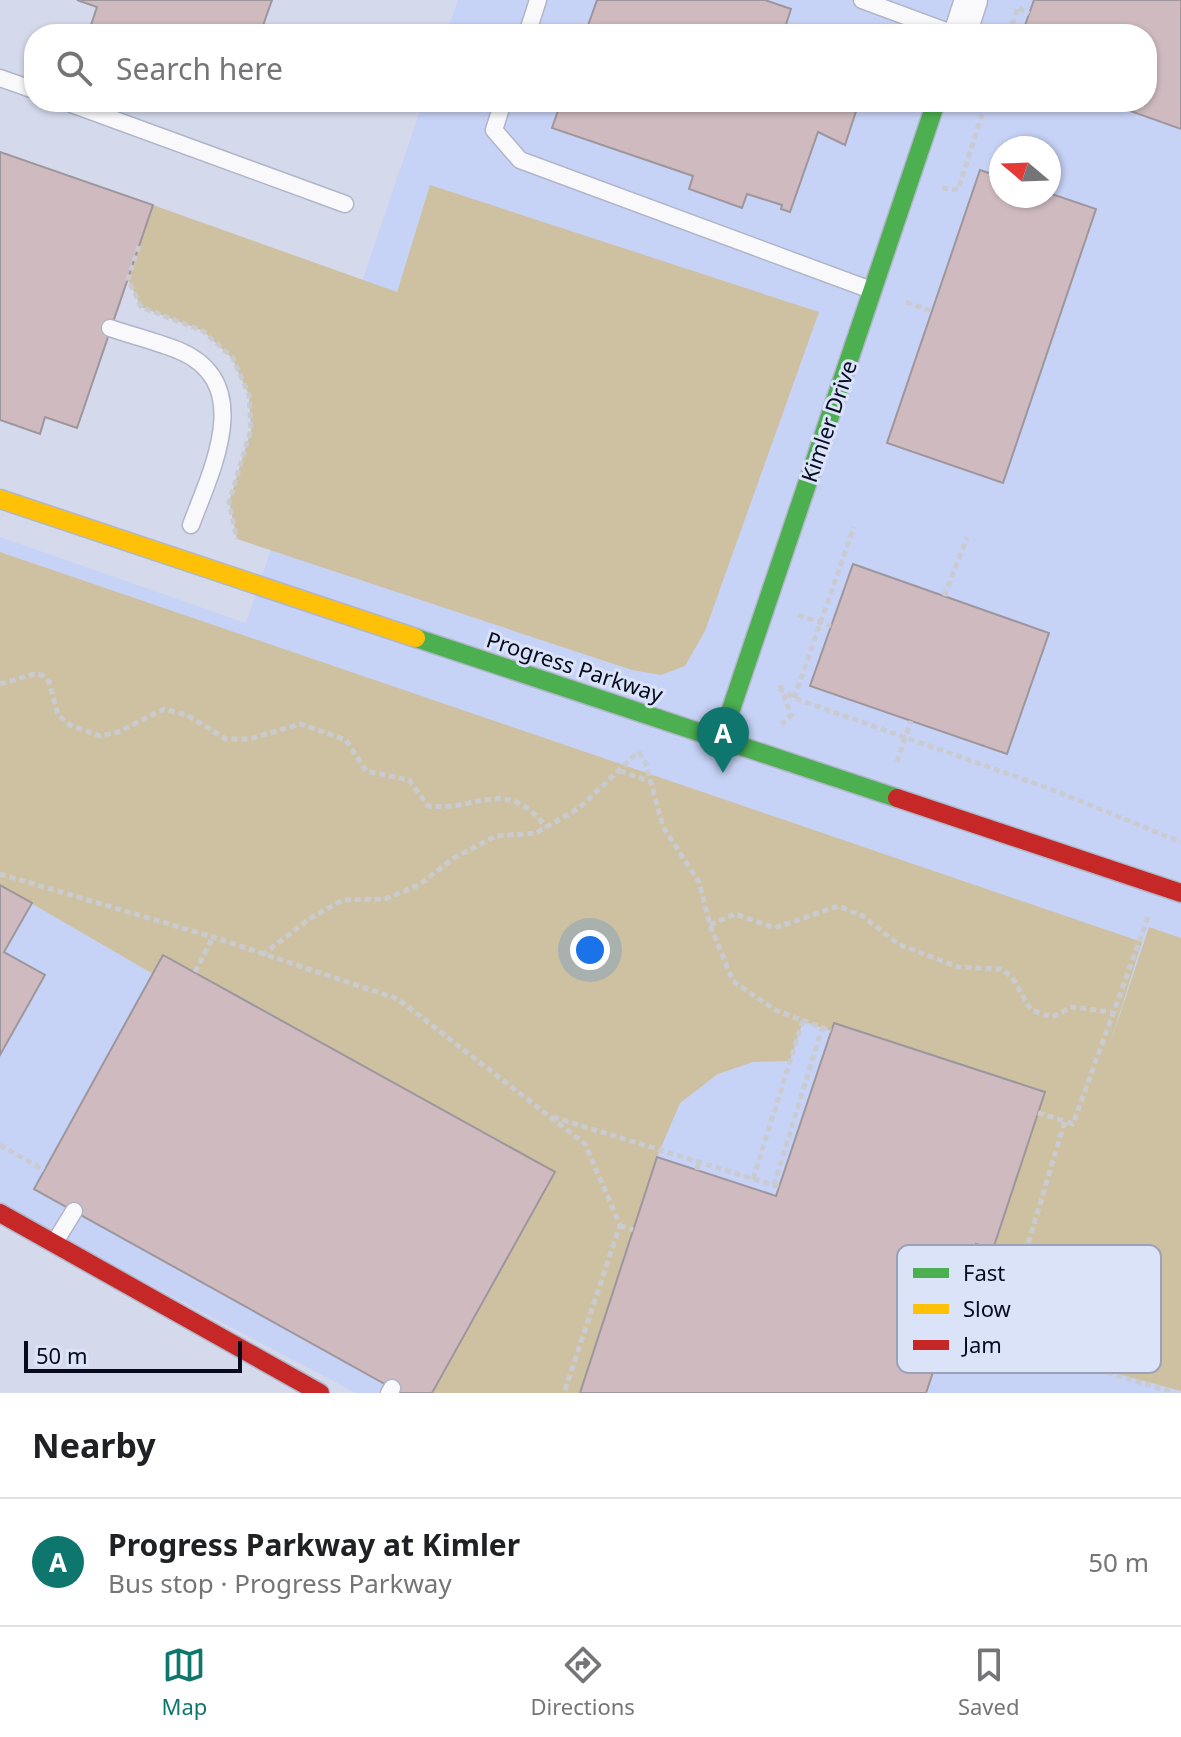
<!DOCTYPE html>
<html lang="en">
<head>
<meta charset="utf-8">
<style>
  body { margin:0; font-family:"Noto Sans",sans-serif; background:#f6f6f6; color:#202124 }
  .compass { position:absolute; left:989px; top:136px; width:72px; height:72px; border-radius:50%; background:#fff; box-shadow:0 2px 6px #0004; rotate:289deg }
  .scale { position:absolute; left:24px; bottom:20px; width:218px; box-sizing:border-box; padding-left:8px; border:4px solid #060b1d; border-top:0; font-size:22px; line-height:28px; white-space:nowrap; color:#060b1d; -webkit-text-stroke:6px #dbe3f9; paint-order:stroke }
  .you { position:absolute; left:590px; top:950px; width:28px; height:28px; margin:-20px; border:6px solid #fff; border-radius:50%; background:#1a73e8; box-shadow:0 0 0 12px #1a73e833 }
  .badge { display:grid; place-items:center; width:52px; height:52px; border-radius:50%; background:#0f766e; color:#fff; font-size:26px; font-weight:700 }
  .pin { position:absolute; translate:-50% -66px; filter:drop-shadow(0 2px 4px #0008) }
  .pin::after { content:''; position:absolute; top:42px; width:28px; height:24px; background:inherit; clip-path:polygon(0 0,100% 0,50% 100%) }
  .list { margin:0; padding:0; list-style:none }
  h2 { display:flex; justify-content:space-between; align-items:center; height:104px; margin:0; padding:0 32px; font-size:34px }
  h2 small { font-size:26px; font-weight:400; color:#757577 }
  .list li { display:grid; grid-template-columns:52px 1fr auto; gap:24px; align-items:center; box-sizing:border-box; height:128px; padding:0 32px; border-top:2px solid #e0e0e0 }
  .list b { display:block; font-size:30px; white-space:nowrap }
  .list p { margin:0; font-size:26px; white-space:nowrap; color:#757577 }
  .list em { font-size:26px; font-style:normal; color:#757577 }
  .icon { flex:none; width:44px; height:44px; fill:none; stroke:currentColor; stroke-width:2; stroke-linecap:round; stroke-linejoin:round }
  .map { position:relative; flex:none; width:1181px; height:1393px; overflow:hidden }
  .search { position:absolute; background:#fff; box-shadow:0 2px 6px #0004; left:24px; right:24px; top:24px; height:88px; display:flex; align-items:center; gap:20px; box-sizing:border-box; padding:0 28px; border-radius:32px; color:#757577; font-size:30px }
  .sheet { height:232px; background:#fff }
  nav { display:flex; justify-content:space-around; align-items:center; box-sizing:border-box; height:112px; border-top:2px solid #e0e0e0; background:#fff; font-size:22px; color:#757577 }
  nav a { display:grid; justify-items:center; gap:4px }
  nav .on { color:#0f766e }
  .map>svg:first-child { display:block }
</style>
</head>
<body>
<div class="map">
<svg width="1181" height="1393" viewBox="0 0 1181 1393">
  <rect width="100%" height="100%" fill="#d4daec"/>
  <path fill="#c7d3f6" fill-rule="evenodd" d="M458 0H1181V1393H356L0 1206V537L246 623 423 102H1147V34H446ZM1001 148H1049V196H1001Z"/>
  <path fill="#cec1a1" d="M430 185 819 312 705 631 685 666 661 675 632 670 237 539 229 502 251 430 249 395 232 358 203 331 141 307 128 279 153 205 397 292Z
    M0 552 1142 942 1108 1050 1149 927 1181 938V1391L1011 1345 1019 1319 976 1304 1044 1092 834 1023 831 1031 803 1021 790 1061 753 1062 718 1074 680 1103 657 1157 580 1393H432L554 1172 164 955 153 974 0 885Z"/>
  <path fill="#cebabf" stroke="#9e969d" stroke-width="2" d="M77 0H272L260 34H88L97 7Z
    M597 0H765L791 9 783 34H585Z
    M1034 0H1181V129L1105 102H1147V34H1022Z
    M561 102H859L845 145 818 132 790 212 781 209 782 205 747 194 742 208 689 189 693 176 552 128Z
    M0 152 153 205 77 428 45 417 40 434 0 420Z
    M980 170 1001 177V196L1049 193 1096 209 1003 483 887 443Z
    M853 564 1049 633 1007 754 810 686Z
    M0 885 32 903 4 952 45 975 0 1055Z
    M163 955 555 1172 432 1393H401L34 1189Z
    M834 1023 1045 1092 993 1249 976 1244 926 1393H580L657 1157 776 1196Z"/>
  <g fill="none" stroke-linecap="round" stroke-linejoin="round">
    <g stroke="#b0b6c8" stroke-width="19">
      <path id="lane" d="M862 0 954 34
        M527 34 538 0
        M0 78 34 90
        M66 102 345 204
        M503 102 494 130 520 160 871 290
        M110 328C133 336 158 342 180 351 256 384 211 471 191 525
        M55 1242 74 1211
        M389 1393 392 1388"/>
    </g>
    <g stroke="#b0b6c8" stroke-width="35">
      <path id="street" d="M960 34 971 0"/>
    </g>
    <g stroke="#b0b6c8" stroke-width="21">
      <path id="fast" d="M416 638 897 798
        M721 739 936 102"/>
    </g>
    <g stroke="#b0b6c8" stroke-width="21">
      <path id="slow" d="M0 499 416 638"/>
    </g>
    <g stroke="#b0b6c8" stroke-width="21">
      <path id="jam" d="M897 798 1181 893
        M0 1213 320 1393"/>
    </g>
    <path stroke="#c9cbd1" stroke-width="5" stroke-dasharray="6 4" stroke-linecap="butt" d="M1009 34 1018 7 1029 14
      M942 188 958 190 986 102
      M139 246 128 279 141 307 203 331 233 358 249 395 251 430 229 502 237 539
      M906 302 932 311
      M944 596 967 538
      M798 615 831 626
      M0 684 34 674 42 675 49 682 58 715 70 725 100 736 118 732 164 709 187 715 226 739H249L301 724 346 740 366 771 409 780 428 806C476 812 506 775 546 827
      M780 685 791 715 782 724
      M779 688 794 698 1048 788 1181 842
      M794 698 854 527
      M639 752 646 764 663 827 699 882 710 925 733 981 775 1010 831 1031
      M897 762 911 721
      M620 771 651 782
      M0 874 213 937 398 999 585 1144 620 1225 564 1393
      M1148 917 1073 1124 1065 1121 999 1340 1175 1393
      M710 925 735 914 775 928 838 906 863 916 898 944 958 967 1001 969 1012 977 1031 1010 1052 1017 1072 1007 1111 1012
      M262 955 312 917 343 900 385 899 419 885 454 858 496 836 536 833 579 808 639 751
      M195 972 213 937
      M1038 1113 1065 1121
      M553 1117 780 1187
      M0 1145 44 1170
      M697 1170 699 1162
      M753 1179 803 1020
      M774 1185 822 1028
      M620 1225 633 1230"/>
    <use href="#lane" stroke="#f9f9fc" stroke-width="16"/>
    <use href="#street" stroke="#f9f9fc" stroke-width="32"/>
    <use href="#fast" stroke="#4caf50" stroke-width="18"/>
    <use href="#slow" stroke="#ffc107" stroke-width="18"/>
    <use href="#jam" stroke="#c62828" stroke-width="18"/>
  </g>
  <g text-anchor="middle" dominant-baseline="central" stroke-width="6" stroke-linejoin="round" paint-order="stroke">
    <g font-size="22" fill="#060b1d" stroke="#dbe3f9">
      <text transform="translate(828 421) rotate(-71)">Kimler Drive</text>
      <text transform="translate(575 666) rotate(18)">Progress Parkway</text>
    </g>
  </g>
  <rect x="897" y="1245" width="264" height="128" rx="12" fill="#dbe3f9" stroke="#9ba2b7" stroke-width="2"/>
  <rect x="913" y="1268" width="36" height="10" fill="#4caf50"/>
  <rect x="913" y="1304" width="36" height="10" fill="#ffc107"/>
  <rect x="913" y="1340" width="36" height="10" fill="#c62828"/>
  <g font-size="22" fill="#060b1d">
    <text x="963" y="1281">Fast</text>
    <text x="963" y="1317">Slow</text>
    <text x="963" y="1353">Jam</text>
  </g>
</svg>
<svg class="compass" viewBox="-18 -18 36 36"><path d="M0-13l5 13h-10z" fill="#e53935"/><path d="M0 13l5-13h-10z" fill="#757577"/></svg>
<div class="scale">50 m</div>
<div class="you"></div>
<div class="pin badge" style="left:723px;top:773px">A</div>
<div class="search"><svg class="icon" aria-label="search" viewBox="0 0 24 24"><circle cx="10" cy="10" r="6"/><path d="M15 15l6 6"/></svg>Search here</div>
</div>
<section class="sheet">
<h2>Nearby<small></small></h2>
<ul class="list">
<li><span class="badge">A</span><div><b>Progress Parkway at Kimler</b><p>Bus stop · Progress Parkway</p></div><em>50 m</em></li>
</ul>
</section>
<nav>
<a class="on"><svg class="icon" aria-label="map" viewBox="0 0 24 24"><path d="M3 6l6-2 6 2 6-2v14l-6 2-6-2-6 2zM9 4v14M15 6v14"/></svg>Map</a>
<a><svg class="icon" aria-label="directions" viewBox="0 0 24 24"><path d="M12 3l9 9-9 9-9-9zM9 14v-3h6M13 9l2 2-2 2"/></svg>Directions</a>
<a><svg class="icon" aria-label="saved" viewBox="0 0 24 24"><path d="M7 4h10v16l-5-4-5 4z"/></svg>Saved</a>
</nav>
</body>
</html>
